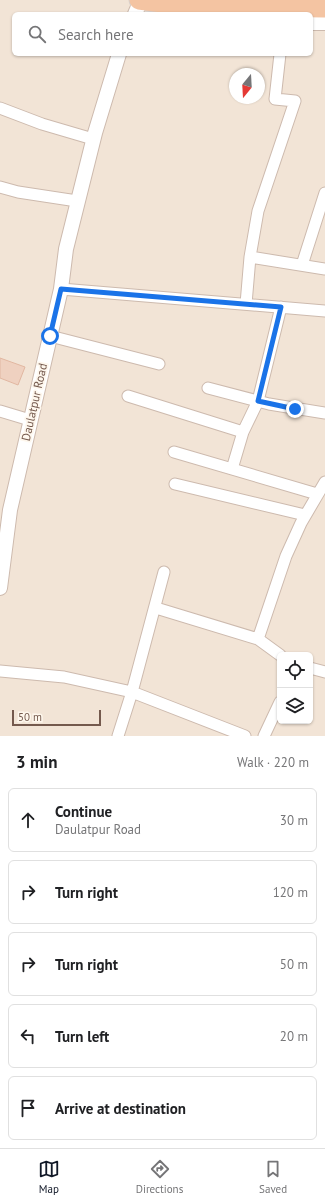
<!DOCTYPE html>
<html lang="en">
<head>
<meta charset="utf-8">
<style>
  body { margin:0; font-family:"PT Sans",sans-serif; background:#f2f2f2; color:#202124 }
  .controls { position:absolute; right:12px; bottom:12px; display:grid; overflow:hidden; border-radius:6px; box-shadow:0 1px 3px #0004 }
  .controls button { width:36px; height:36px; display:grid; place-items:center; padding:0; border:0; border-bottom:1px solid #e0e0e0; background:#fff; color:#202124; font:20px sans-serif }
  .compass { position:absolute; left:229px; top:68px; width:36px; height:36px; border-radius:50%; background:#fff; box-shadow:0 1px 3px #0004; rotate:198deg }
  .scale { position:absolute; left:12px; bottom:10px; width:89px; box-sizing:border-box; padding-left:4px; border:2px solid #74594d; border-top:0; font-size:11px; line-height:14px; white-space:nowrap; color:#74594d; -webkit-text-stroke:3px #fef7ed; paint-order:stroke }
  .stop { position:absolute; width:12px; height:12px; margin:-9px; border:3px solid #1a73e8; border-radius:50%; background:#fff }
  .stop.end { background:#1a73e8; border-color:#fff; box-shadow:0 1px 4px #0008 }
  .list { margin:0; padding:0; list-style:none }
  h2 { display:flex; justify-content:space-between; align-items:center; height:52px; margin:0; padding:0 16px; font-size:17px }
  h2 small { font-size:13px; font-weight:400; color:#757577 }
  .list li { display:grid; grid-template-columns:26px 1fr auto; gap:12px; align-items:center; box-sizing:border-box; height:64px; margin:0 8px 8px; padding:0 8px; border:1px solid #e0e0e0; border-radius:6px }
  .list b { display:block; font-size:15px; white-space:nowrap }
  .list p { margin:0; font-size:13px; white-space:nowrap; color:#757577 }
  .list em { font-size:13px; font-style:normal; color:#757577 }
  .icon { flex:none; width:22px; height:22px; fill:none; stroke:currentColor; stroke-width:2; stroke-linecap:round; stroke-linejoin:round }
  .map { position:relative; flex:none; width:325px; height:736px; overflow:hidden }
  .search { position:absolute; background:#fff; box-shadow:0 1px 3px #0004; left:12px; right:12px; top:12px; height:44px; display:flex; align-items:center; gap:10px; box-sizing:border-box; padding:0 14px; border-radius:6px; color:#757577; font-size:15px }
  .sheet { height:412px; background:#fff }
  nav { display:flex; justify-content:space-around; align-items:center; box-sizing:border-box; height:56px; border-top:1px solid #e0e0e0; background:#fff; font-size:11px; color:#757577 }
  nav a { display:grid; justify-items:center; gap:2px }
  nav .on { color:#111827 }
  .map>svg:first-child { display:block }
</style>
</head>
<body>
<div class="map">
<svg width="325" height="736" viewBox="0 0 325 736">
  <rect width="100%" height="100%" fill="#fbf3e7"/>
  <path fill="#f2e4d6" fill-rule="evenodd" d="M0 0H325V736H0ZM14 14H311V54H14ZM235 74H259V98H235ZM280 655H310V721H280Z"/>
  <path fill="#efd1c0" stroke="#e1b7a1" d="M0 358 25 367 18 385 0 378Z"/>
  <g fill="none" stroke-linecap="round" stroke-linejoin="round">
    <g stroke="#cdbaae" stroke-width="13">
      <path id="minor" d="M0 108 42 124 93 139
        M0 187 18 192 77 201
        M250 257 325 269
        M302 265 325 193
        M61 289 325 311
        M246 304 250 257 258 211 295 101 275 99 280 54
        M50 336 159 364
        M208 388 269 404 325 413
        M128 396 243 432
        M0 411 30 420
        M174 452 317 494
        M232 469 243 432 258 401 281 307
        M175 484 305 515
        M156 608 258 639 280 655
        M258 639 286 556 301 523 325 482
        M310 668 325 672
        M0 671 64 677 132 692 245 736
        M118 736 132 692 164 572
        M264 736 280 702"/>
    </g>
    <g stroke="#cdbaae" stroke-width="16">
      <path id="tertiary" d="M135 14 141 0
        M311 23H325
        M0 588 10 510 61 289 66 249 95 133 119 54"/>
    </g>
    <g stroke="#d8d1cd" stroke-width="21">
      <path id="trunk" d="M139 0 186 6 325 8"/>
    </g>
    <use href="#minor" stroke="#fff" stroke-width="11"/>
    <use href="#tertiary" stroke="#fff" stroke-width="14"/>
    <use href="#trunk" stroke="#f4c4a2" stroke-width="19"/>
  </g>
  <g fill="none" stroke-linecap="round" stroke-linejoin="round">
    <path stroke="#1a73e8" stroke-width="5" d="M50 336 61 289 281 307 258 401 295 409"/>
  </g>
  <g text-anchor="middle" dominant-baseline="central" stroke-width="3.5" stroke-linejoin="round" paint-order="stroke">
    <g font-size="12" fill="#74594d" stroke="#fef7ed">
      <text transform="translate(34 402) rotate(-77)">Daulatpur Road</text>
    </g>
  </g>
</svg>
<div class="controls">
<button><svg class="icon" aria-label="locate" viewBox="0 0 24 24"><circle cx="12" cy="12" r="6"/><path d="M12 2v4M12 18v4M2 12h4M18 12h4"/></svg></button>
<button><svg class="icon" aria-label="layers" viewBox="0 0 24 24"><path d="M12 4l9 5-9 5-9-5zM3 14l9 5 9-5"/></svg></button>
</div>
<svg class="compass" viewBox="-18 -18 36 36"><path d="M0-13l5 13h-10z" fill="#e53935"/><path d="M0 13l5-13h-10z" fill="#757577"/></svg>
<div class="scale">50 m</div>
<div class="stop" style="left:50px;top:336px"></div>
<div class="stop end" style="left:295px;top:409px"></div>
<div class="search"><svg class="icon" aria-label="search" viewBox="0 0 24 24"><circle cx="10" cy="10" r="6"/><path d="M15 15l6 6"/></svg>Search here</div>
</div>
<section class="sheet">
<h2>3 min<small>Walk · 220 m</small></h2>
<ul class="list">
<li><svg class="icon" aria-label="ahead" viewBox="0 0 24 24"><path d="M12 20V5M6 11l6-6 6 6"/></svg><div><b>Continue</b><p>Daulatpur Road</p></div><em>30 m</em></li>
<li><svg class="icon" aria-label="right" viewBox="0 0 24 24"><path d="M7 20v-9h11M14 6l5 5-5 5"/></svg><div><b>Turn right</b></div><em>120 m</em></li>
<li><svg class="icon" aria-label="right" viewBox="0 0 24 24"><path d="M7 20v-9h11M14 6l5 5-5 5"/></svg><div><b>Turn right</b></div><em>50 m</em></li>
<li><svg class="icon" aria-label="left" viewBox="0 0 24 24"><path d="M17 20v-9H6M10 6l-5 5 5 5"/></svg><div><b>Turn left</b></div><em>20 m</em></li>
<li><svg class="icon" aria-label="arrive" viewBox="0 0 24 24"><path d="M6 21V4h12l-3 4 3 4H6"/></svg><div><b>Arrive at destination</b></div></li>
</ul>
</section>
<nav>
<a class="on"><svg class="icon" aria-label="map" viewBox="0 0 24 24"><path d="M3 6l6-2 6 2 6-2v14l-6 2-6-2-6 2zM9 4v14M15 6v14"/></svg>Map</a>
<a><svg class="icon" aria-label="directions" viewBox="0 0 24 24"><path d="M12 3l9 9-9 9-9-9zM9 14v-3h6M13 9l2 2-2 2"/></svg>Directions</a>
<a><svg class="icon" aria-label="saved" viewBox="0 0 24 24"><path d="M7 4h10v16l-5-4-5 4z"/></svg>Saved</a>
</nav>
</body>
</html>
